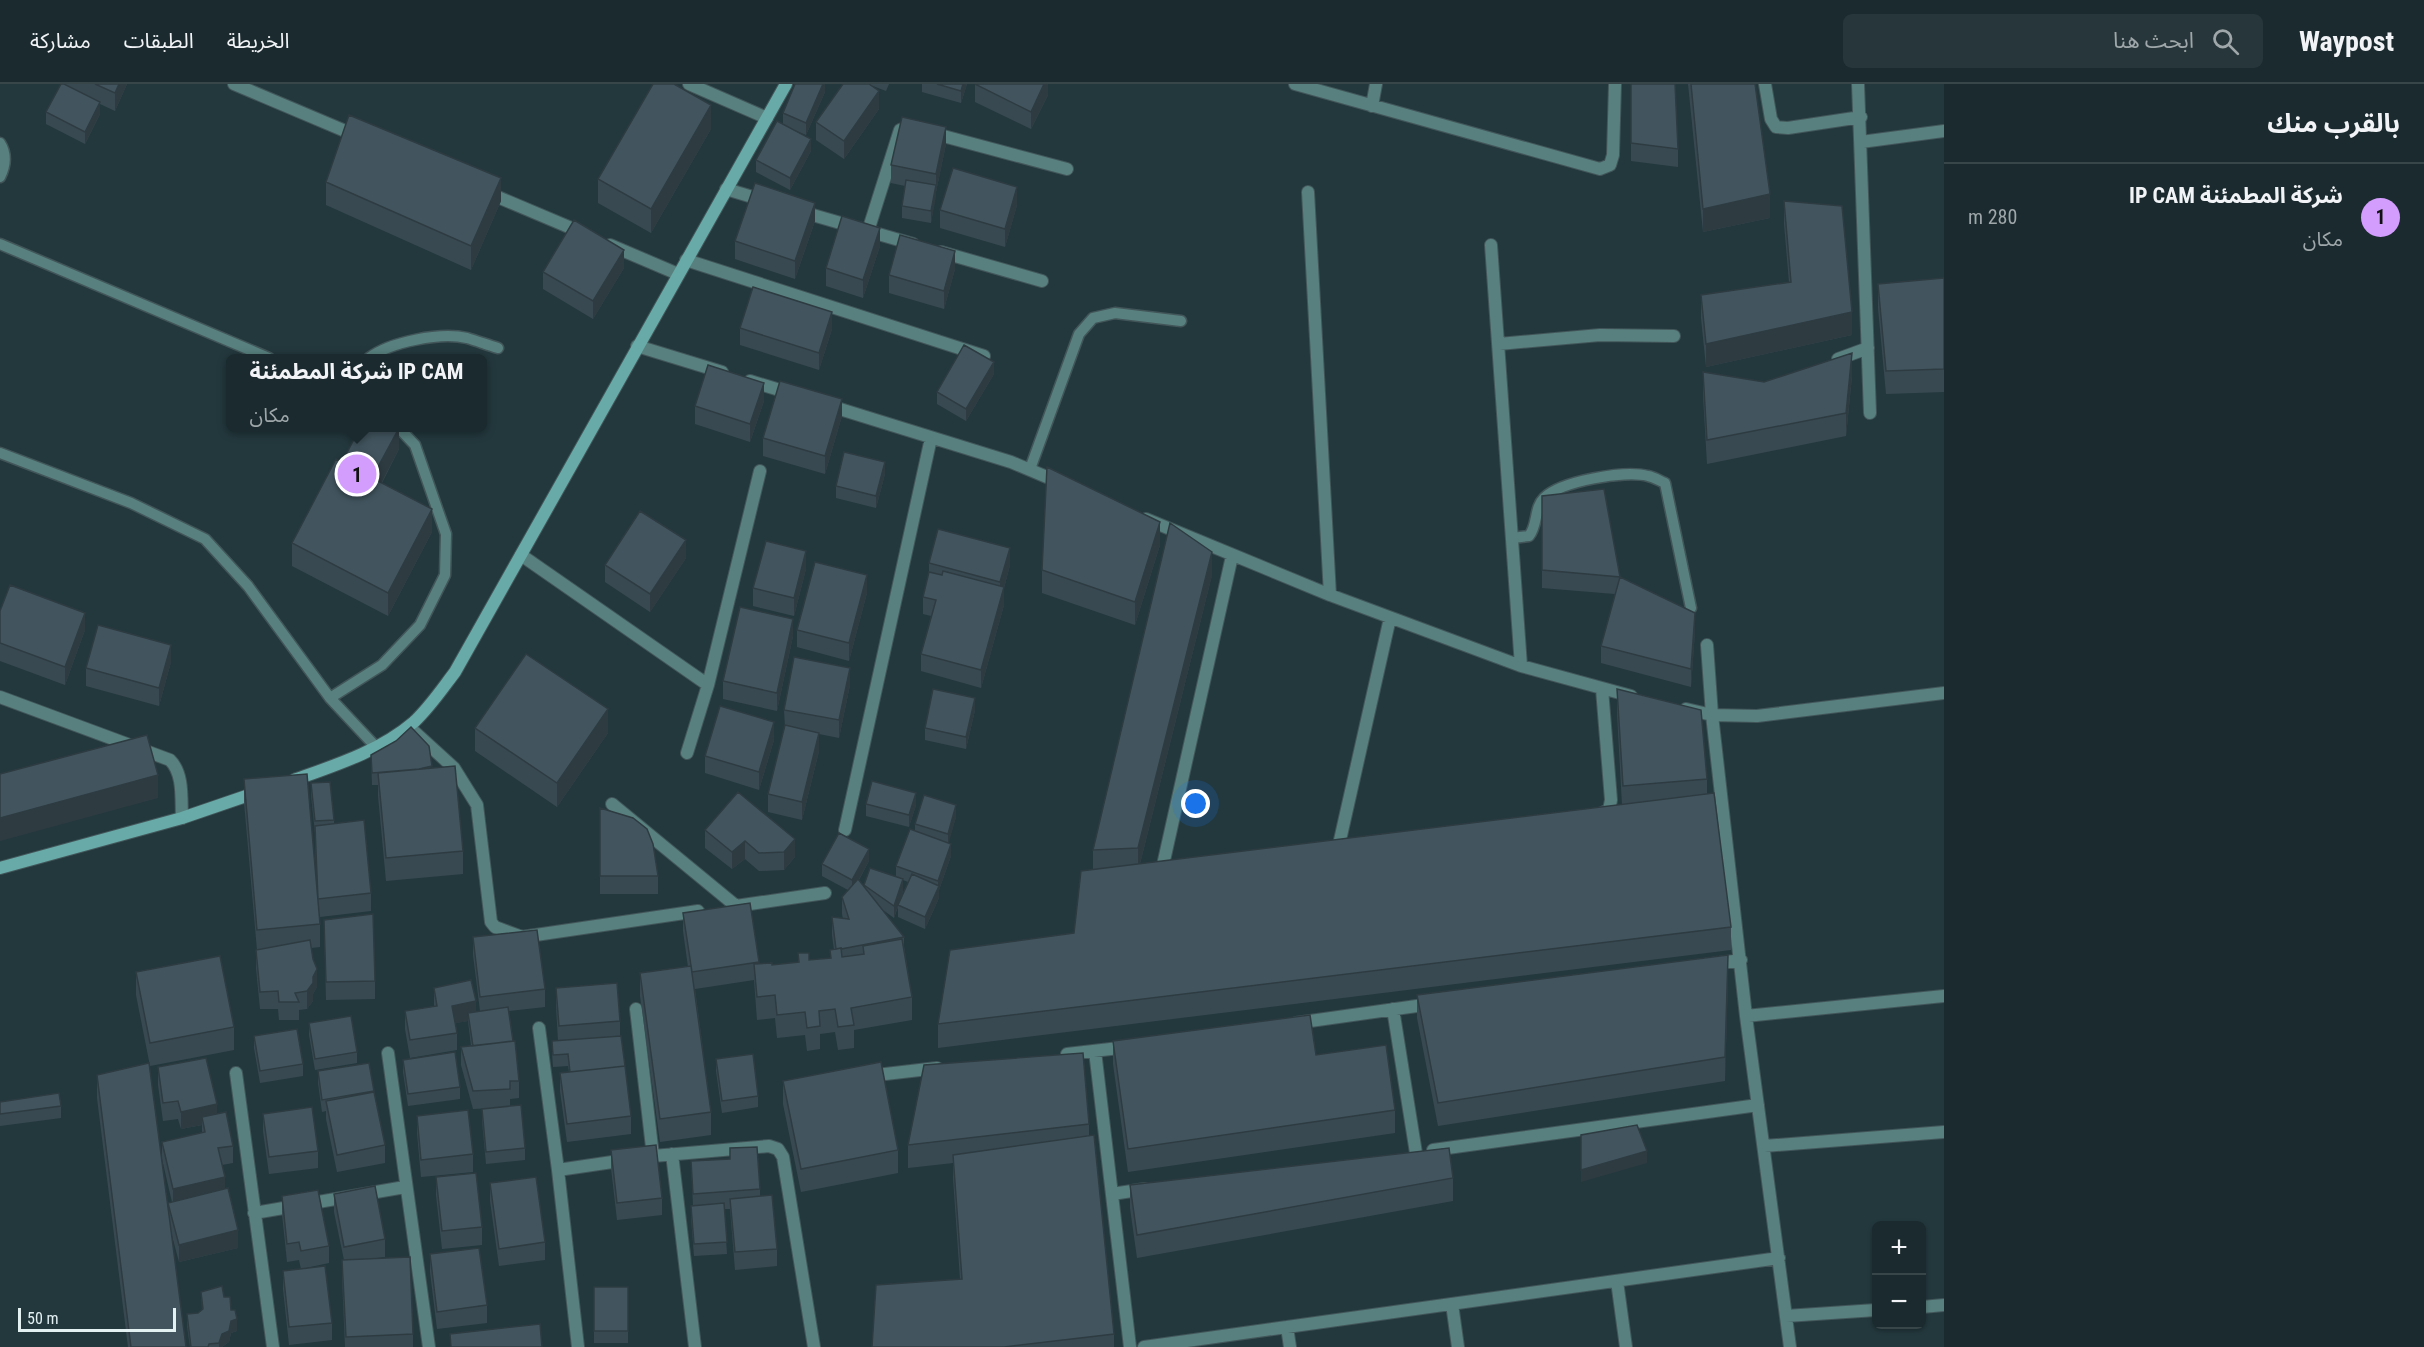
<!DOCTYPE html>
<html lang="ar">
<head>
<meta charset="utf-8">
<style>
  body { margin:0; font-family:"Roboto Condensed","Noto Sans Arabic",sans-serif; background:#27363a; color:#f1f3f6; direction:rtl }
  .controls { position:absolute; right:18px; bottom:18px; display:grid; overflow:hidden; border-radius:9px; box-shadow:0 2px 4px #0004 }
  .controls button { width:54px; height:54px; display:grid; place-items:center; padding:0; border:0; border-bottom:2px solid #38464a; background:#1a2a2e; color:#f1f3f6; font:30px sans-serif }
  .scale { position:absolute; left:18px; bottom:15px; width:158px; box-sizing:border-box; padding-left:6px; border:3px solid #e4f1f3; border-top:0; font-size:16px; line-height:21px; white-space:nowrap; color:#e4f1f3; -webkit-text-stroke:4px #23383d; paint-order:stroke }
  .you { position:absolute; left:1196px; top:720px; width:21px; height:21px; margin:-15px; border:4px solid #fff; border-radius:50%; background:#1a73e8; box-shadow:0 0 0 9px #1a73e833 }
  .badge { display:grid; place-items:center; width:39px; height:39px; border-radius:50%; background:#d29dfd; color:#111; font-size:20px; font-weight:700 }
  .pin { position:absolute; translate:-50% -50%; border:3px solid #fff; box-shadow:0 2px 6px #0006 }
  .popup { position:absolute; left:226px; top:270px; width:261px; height:78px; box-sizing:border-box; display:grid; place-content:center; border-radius:9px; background:#1a2a2e; filter:drop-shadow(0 2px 4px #0005); font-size:20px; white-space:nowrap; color:#9fa7aa }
  .popup b { font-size:22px; color:#f1f3f6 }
  .popup::after { content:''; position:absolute; left:50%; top:100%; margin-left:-12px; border:12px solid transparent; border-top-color:#1a2a2e }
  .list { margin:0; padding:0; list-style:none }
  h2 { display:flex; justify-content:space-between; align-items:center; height:78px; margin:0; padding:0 24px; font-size:26px }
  h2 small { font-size:20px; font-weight:400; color:#9fa7aa }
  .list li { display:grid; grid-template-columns:39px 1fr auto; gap:18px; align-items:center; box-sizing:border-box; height:108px; padding:0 24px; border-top:2px solid #38464a }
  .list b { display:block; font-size:22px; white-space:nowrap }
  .list p { margin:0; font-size:20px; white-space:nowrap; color:#9fa7aa }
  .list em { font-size:20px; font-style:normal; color:#9fa7aa }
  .icon { flex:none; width:33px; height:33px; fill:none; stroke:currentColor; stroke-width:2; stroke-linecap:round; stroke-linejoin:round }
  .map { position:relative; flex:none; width:1944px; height:1263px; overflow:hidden; direction:ltr }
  header { display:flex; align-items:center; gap:36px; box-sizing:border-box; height:84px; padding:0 30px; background:#1a2a2e; border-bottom:2px solid #38464a }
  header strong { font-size:28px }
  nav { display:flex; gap:33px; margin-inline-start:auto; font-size:21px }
  .search { width:420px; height:54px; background:#27363a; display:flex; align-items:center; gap:15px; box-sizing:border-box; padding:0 21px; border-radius:9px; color:#9fa7aa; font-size:22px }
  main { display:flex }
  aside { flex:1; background:#1a2a2e }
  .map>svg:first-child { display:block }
</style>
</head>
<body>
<header>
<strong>Waypost</strong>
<div class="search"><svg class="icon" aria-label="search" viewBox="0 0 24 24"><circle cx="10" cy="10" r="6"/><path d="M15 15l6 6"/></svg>ابحث هنا</div>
<nav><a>الخريطة</a><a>الطبقات</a><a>مشاركة</a></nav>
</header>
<main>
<aside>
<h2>بالقرب منك<small></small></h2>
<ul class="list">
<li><span class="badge">1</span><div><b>شركة المطمئنة IP CAM</b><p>مكان</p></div><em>280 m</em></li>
</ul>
</aside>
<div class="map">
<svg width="1944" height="1263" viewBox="0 0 1944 1263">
  <rect width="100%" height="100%" fill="#23383d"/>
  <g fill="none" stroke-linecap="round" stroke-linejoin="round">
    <g stroke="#42565a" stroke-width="13">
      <path id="service" d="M0 59C7 70 6 81 0 93
        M0 160 269 274
        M369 274C390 258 440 248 467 254 477 257 488 261 498 264
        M0 369 131 419 205 455 248 502 330 614 376 663
        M1030 385 1079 250 1093 234 1115 229 1181 237
        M1512 454 1529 452C1538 441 1534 424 1544 414 1561 397 1625 386 1648 392 1654 393 1660 397 1665 399L1691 524
        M330 614 382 581 420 541 445 491 446 450 415 361 399 344"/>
    </g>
    <g stroke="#42565a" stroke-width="14">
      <path id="minor" d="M234 0 357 52
        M689 0 767 34
        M1295 0 1600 85 1610 81 1613 71 1615 0
        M1765 0 1771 35 1776 43 1788 44 1861 33
        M1858 0 1870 329
        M1372 22 1376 0
        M932 49 1067 85
        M1861 58 1944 47
        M726 105 766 117
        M486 108 583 149
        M1308 108 1330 511
        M799 127 868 147 898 52 900 46 906 44
        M868 147 913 160
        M610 161 678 190
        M1491 161 1521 582
        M941 168 1042 197
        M686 176 984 272
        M1499 260 1600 251 1674 252
        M637 262 722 288
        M1838 275 1868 264
        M750 297 793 310
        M827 321 1011 378 1061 399
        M1146 435 1330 511 1521 582 1631 612
        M521 471 708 601
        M1707 561 1712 631 1746 932 1790 1263
        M0 613 170 676C184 690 181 715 182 734
        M1686 625 1712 631 1757 632 1944 609
        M409 643 454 684 477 721 491 838 495 843 522 853 698 827
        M687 669 708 601 760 387
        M612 720 736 822
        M1600 730 1609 726 1611 716 1602 605
        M845 746 931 354
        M1338 765 1390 534
        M1173 786 1166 785 1163 781 1232 472
        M736 822 825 809
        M1712 880 1741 876
        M636 925 653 1072
        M1393 925 1416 1069
        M1746 932 1944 912
        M1296 939 1431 920
        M539 944 558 1086 578 1263
        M1095 967 1130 1263
        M388 969 429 1263
        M1067 970 1128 963
        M236 989 273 1263
        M868 992 937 984
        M1764 1062 1944 1048
        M1433 1066 1758 1021
        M672 1070 695 1263
        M558 1086 653 1072 769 1062 778 1065 783 1073 814 1263
        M1112 1110 1145 1105
        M254 1129 405 1103
        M1617 1197 1626 1263
        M1452 1220 1458 1263
        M1922 1223 1944 1221
        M1786 1232 1876 1226
        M1287 1243 1290 1263
        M1144 1263 1779 1174"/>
    </g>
    <g stroke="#42565a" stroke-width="14">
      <path id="secondary" d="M294 696C336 681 380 667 414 638 430 623 442 605 455 588L786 0
        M0 784 182 734 258 708"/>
    </g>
    <use href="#service" stroke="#58807e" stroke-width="10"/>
    <use href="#minor" stroke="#58807e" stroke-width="12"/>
    <use href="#secondary" stroke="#68aaa7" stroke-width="12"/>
  </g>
  <path fill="#394952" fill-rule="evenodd" d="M65 0H127L115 27 100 20V30L85 60 46 40V28Z
    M825 0V8L806 51 789 44 811 67 790 106 756 88V76L783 40V29Z
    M843 0H889L886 7 873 2 879 25 844 75 816 56V38Z
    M922 0H967L961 19 922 8Z
    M975 0H1048V11L1031 45 975 18Z
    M1631 0 1678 65V83L1631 77Z
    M1688 0H1755L1770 134 1703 148Z
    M711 45 651 149 598 119V95Z
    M946 60 936 108 931 139 902 134V122L905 102 891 99V81Z
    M326 98 501 117 471 186 326 121Z
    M1784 117 1852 251 1706 283 1701 234V211L1789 198 1784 140Z
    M1017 121 1005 163 940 144V126Z
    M815 137 795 195 735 175V157Z
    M880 162 863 214 826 202V184Z
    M624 184 593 235 543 205V188Z
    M955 185 944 225 889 209V191Z
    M1944 194V308L1886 310 1878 224V200Z
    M740 244 832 245 819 286 740 261Z
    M1703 288 1764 298 1852 292 1846 352 1707 380 1703 312Z
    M994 290 966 337 937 320V308Z
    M764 317 750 358 695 340V322Z
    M842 332 825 390 763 372V354Z
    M399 344V365L382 399 432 448 388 532 292 482V459L342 378Z
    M885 390 876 424 836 414V402Z
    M1542 412 1620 493 1695 547 1691 603 1601 579V562L1615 510 1542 504Z
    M1160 461 1135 541 1042 509V486Z
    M686 474 650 528 605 498V481Z
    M929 479 1010 481 1004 504V521L981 604 921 587V570L931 532 923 530V513L929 488Z
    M806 485 794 532 753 522V504Z
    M1212 491 1140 780 1622 721 1617 629V605L1707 695V710L1731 843V866L938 964V940L1074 849 1093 786V766Z
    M867 509 849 577 797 563V546Z
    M0 527 85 546 65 601 0 577Z
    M793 552 777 627 723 615V597Z
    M171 578 159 622 86 602V584Z
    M850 601 839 654 819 650V667L802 736 768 728V710L785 643 784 626Z
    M975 626 966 665 925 656V644Z
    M475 644 608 649 557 723 475 667Z
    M774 656 759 706 705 689V672Z
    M371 671 432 684 463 767V790L386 797 378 712V701H372Z
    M244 695 316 790 315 749 311 711V699L334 736V740L371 809V827L320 833V863L311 864 317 903 313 910V917L307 925 299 926V936H279L278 925H260L256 884V866H257L244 718Z
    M738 708 795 773 784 786 759 787 745 775 732 785 705 764V746Z
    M866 720 916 721 909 743 866 732Z
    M600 724 658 792V810H600Z
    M956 733 948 759 951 772 939 806V814L925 845 898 833V823L894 834 883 826 904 853V862L912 913V936L854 946V964L838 966 835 948 820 950V965L807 967 805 951 777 954 775 934 757 936 754 896 695 905 711 1028V1051L660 1058 640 912V889L688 883 683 847V829L750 819 759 880 772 881 798 878V869L809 876 830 874V866H834L832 851V833L843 835 842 830V813L848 806 822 792V780L869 777 859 796 864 803V801L896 793V782L915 747V740ZM903 796 908 798 901 814 903 807Z
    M324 836 375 897V915L326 916Z
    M473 853 545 905V923L509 927 519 997V1014L510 1015V1022L525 1064V1076L486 1080 482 1037V1025L493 1024 473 1025 461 981V963L471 962 468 937 455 939 457 949V966L410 974 405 945V927L434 923V904L476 928 480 927 473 871Z
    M136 888 234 943V966L150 982 136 911Z
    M1728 894 1725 997 1438 1042 1417 934V911Z
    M556 904 620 937V952L631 1032V1050L567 1058 560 1007V989L569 988 568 982 553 983 552 969V957H558L556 922Z
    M309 939 357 968V979L315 986 309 951Z
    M254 952 303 980V992L260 999 254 964Z
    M1113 957 1316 971 1395 1026V1049L1128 1088 1113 980Z
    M716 975 758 1012V1023L722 1029 716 987Z
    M403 976 460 1003V1015L408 1022 403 988Z
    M158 983 217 1030 233 1062V1079L222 1081 225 1105 238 1164 179 1178 171 1148 186 1263H128L97 1014V991L168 1127V1119L172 1118 162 1075V1058L202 1049V1041L181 1045 178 1035 163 1037 158 1001Z
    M318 987 374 1008 385 1061V1079L337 1088 326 1035V1027L322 1028 318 999Z
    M783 997 898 1066V1089L801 1108 783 1020Z
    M0 1018 61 1022V1034L0 1042Z
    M263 1030 318 1067V1084L269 1090 263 1047Z
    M417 1032 473 1070V1088L421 1093 417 1049Z
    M1089 1040V1052L1114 1250V1263H872L960 1195 953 1094V1079L908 1084V1061Z
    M611 1066 662 1114V1131L617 1136 611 1084Z
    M691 1077 760 1105V1113L777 1165V1182L735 1186 730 1125H724L727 1170 694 1172 691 1134V1122H693Z
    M436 1093 482 1143V1161L442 1165 436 1111Z
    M1453 1094V1117L1137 1174 1130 1124V1101Z
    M490 1099 545 1158V1176L499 1182 490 1117Z
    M334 1110 385 1155V1173L377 1174 413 1250V1263H345L342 1194V1176H344L334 1128Z
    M282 1112 329 1162V1179L301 1185 299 1176 287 1178 282 1130Z
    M430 1170 487 1221V1239L437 1245 430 1188Z
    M283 1187 332 1239V1256L289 1261 283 1205Z
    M594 1203H628V1259H594Z
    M201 1208 224 1213 231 1226 237 1247 231 1249 229 1258 222 1263H190L187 1242V1230L198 1229 202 1226Z"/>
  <path fill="#2e3c42" d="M119 0H127L115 27V9Z
    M823 0H825V8L806 51V39Z
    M963 0H967L961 19V7Z
    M1044 0H1048V11L1031 45V28Z
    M879 7V25L844 75V57Z
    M100 18V30L85 60V48Z
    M711 21V45L651 149V125Z
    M946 43V60L936 108V90Z
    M811 55V67L790 106V94Z
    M501 94V117L471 186V162Z
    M936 101V113L931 139V127Z
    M1017 103V121L1005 163V145Z
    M1770 110V134L1703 148V125Z
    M815 119V137L795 195V177Z
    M880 144V162L863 214V196Z
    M624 166V184L593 235V217Z
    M955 167V185L944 225V207Z
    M832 228V245L819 286V269Z
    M1852 228V251L1706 283V260Z
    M1852 269V292L1846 352V329Z
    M994 278V290L966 337V325Z
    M764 299V317L750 358V340Z
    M842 315V332L825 390V372Z
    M399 344V365L372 417V394Z
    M885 378V390L876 424V412Z
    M432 425V448L388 532V509Z
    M1160 438V461L1135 541V518Z
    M686 456V474L650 528V510Z
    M1010 464V481L1004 504V521L981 604V586L1000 515V498Z
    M806 467V485L794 532V514Z
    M1212 468V491L1138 788V764Z
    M867 491V509L849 577V559Z
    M85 529V546L65 601V583Z
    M1695 529V547L1691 603V585Z
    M793 535V552L777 627V609Z
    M171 561V578L159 622V604Z
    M850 584V601L839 654V636Z
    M975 614V626L966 665V653Z
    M608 625V649L557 723V699Z
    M774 638V656L759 706V688Z
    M819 649V667L802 736V718Z
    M158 691V714L0 757V734Z
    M916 709V721L909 743V731Z
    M956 721V733L948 762V750Z
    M795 755V773L784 786V768Z
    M745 757V775L732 785V768Z
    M951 760V772L939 806V814L925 845V833L938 804V797Z
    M869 765V777L852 808V796Z
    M903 795V807L894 834V822Z
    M1728 871V894L1725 997V973Z
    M317 885V903L313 910V917L307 925V907Z
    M476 917V935L468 929V937L452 940V922Z
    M217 1020V1038L202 1033V1041L181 1045V1028Z
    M1647 1067V1079L1581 1098V1086Z
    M225 1093V1110L173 1122V1105Z
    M238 1146V1164L179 1178V1161Z
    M237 1235V1247L231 1249 229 1258 222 1263H219V1259L222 1250 231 1237Z"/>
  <path fill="#42555f" stroke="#2e3c42" stroke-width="1.5" d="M61 0H64L100 18 85 48 46 28Z
    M95 0H119L115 9Z
    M653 0H674L711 21 651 125 598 95Z
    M795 0H823L806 39 783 29Z
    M843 0H869L879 7 844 57 816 38Z
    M937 0H963L961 7Z
    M975 0H1044L1031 28Z
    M1631 0H1675L1678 65 1631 59Z
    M1691 0H1755L1770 110 1703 125Z
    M349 31 501 94 471 162 326 98Z
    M902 33 946 43 936 90 891 81Z
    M777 37 811 55 790 94 756 76Z
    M953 84 1017 103 1005 145 940 126Z
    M906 96 936 101 931 127 902 122Z
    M755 99 815 119 795 177 735 157Z
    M1784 117 1842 122 1852 228 1706 260 1701 211 1791 198Z
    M842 132 880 144 863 196 826 184Z
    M574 136 624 166 593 217 543 188Z
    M900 151 955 167 944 207 889 191Z
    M1944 194V285L1886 287 1878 200Z
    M753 203 832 228 819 269 740 244Z
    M964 261 994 278 966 325 937 308Z
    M1852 269 1846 329 1707 356 1703 288 1764 298Z
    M708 281 764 299 750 340 695 322Z
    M780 297 842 315 825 372 763 354Z
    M360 344H399L372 394 432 425 388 509 292 459 336 375 342 378Z
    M844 368 885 378 876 412 836 402Z
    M1047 383 1160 438 1135 518 1042 486Z
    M1604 405 1620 493 1695 529 1691 585 1601 562 1620 493 1542 486V412Z
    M640 427 686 456 650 510 605 481Z
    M1170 439 1212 468 1138 764 1093 766Z
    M938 445 1010 464 1000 498 929 479Z
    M766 457 806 467 794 514 753 504Z
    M815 478 867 491 849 559 797 546Z
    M943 487 1004 503 981 586 921 570 936 516 923 513 929 488 942 491Z
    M10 501 85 529 65 583 0 559V527Z
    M740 523 793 535 777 609 723 597Z
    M98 541 171 561 159 604 86 584Z
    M526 570 608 625 557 699 475 644Z
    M794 573 850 584 839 636 784 626Z
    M933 605 975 614 966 653 925 644Z
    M1617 605 1701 626 1707 695 1623 702Z
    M720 622 774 638 759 688 705 672Z
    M785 641 819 649 802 718 768 710Z
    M411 643 429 662 432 682 419 685 372 689 371 671 396 657Z
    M147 651 158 691 0 734V690Z
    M455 682 463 767 386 774 378 689Z
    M307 690 320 840 257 846 244 695Z
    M872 697 916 709 909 731 866 720Z
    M330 698 334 736 315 737 311 699Z
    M738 708 795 755 784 768 759 769 745 757 732 768 705 746Z
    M1714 709 1731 843 938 940 950 866 1074 849 1081 787Z
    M924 711 956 721 948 750 915 740Z
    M600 724 633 734 647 745 653 760 658 792H600Z
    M364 736 371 809 318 815 315 742Z
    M910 745 951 760 938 797 896 782Z
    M839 749 869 765 852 796 822 780Z
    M870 784 903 795 894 822 864 801Z
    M912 790 939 802 925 833 898 821Z
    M858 795 904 853 841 865V864L836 865 832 833 849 835 842 813Z
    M750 819 759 878 692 888 683 829Z
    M373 830 375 897 326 898 324 836Z
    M537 846 545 905 480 913 473 853Z
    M902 855 912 913 851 924 854 941 838 943 835 925 819 927 820 942 807 944 805 928 777 931 775 911 757 913 754 880 772 879V881L799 878 798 869H809V876L831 874 830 866 841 864 842 873 864 870 863 862Z
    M310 856 313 875 317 885 313 893V899L307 907 295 909 299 918H279L278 907 260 908 256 866Z
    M1728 871 1725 973 1438 1019 1417 911Z
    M220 872 234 943 150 959 136 888Z
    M691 882 711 1028 660 1035 640 889Z
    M471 896 476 917 452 922 457 949 410 956 405 927 437 922 434 904Z
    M617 899 620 937 559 942 556 904Z
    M508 923 513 957 473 962 468 929Z
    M1310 931 1316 971 1386 961 1395 1026 1128 1065 1113 957Z
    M351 932 357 968 315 975 309 939Z
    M297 945 303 980 260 987 254 952Z
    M621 952 625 982 570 988 568 970 553 971 552 957Z
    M515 957 519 997H510V1005L473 1007 461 963Z
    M455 968 460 1003 408 1010 403 976Z
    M1083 969 1089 1040 908 1061 924 981Z
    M753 970 758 1012 722 1017 716 975Z
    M206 974 217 1020 181 1028 178 1017 163 1019 158 983Z
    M881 978 898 1066 801 1085 783 997Z
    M149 979 172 1154 186 1263H131L97 991Z
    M369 979 374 1007 322 1016 318 987Z
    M625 982 631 1032 567 1040 560 989Z
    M374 1008 385 1061 337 1071 326 1017Z
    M59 1009 61 1022 0 1030V1018Z
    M521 1021 525 1064 486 1068 482 1025Z
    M312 1023 318 1067 269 1073 263 1030Z
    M468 1026 473 1070 421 1076 417 1032Z
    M226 1028 233 1062 218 1064 225 1093 173 1105 162 1058 205 1048 202 1033Z
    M1637 1041 1647 1067 1581 1086V1051Z
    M1094 1051 1114 1250 1004 1263H872L876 1201 962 1195 953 1071Z
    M656 1061 662 1114 617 1119 611 1066Z
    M757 1063 760 1105 693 1110 691 1077 730 1075V1064Z
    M1449 1064 1453 1094 1137 1151 1130 1101Z
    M476 1089 482 1143 442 1147 436 1093Z
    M536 1093 545 1158 499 1165 490 1099Z
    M375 1102 385 1155 344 1163 334 1110Z
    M228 1104 238 1146 179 1161 168 1119Z
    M318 1106 329 1162 301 1167 299 1158 287 1160 282 1112Z
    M772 1111 777 1165 735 1168 730 1115Z
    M724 1119 727 1158 694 1160 691 1122Z
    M479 1164 487 1221 437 1228 430 1170Z
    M410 1173 413 1250 346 1253 342 1176Z
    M325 1182 332 1239 289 1243 283 1187Z
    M222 1202 224 1213H230L231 1226H235L237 1235 231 1237 229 1247 222 1250 219 1259 209 1260 208 1263H191L187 1230 198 1229 203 1225 201 1208Z
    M594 1203H628V1247H594Z
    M540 1240 542 1263H451L450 1250Z"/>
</svg>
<div class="controls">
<button>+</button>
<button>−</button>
</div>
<div class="scale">50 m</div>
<div class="you"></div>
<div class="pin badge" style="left:357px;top:390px">1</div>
<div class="popup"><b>شركة المطمئنة IP CAM</b>مكان</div>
</div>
</main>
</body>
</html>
